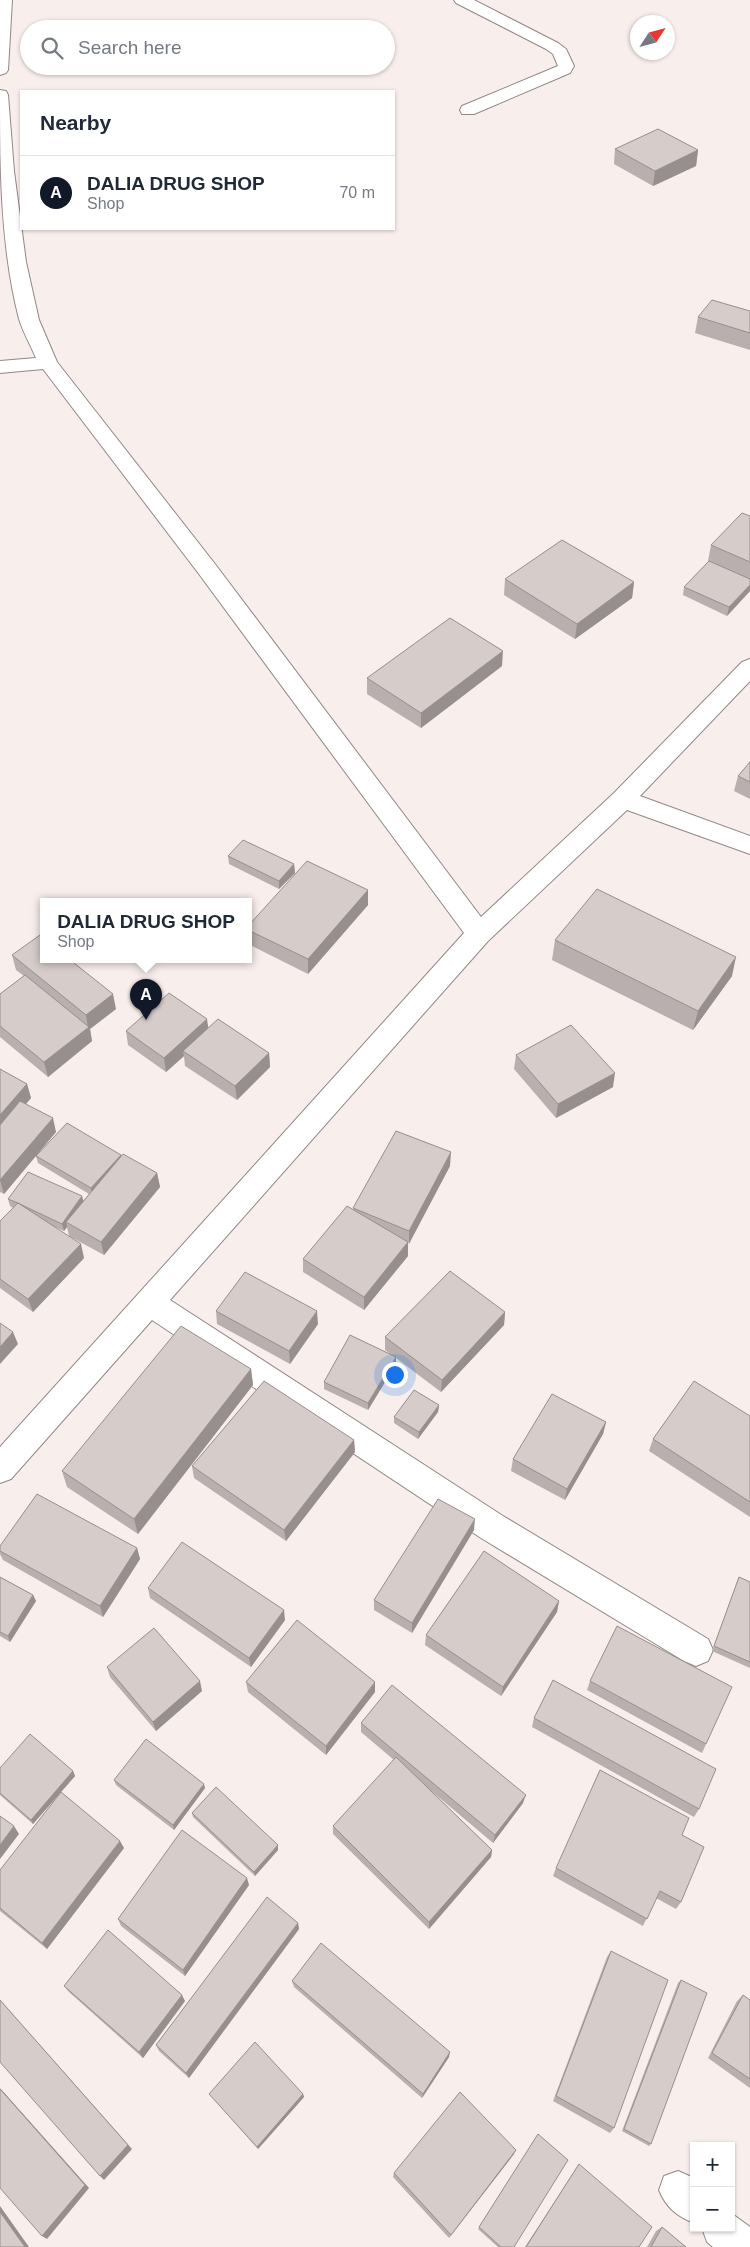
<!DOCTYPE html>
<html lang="en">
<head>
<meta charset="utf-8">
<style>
  body { margin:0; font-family:Arial,sans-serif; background:#f2f2f3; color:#1f2937 }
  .controls { position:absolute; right:15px; bottom:15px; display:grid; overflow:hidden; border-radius:0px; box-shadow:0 1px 4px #0004 }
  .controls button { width:45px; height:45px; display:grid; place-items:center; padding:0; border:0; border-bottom:1px solid #e0e1e3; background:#fff; color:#1f2937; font:25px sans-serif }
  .compass { position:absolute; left:630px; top:15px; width:45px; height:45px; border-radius:50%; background:#fff; box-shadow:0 1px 4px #0004; rotate:54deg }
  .you { position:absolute; left:394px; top:1374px; width:18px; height:18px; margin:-12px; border:4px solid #fff; border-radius:50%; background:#1a73e8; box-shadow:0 0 0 8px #1a73e833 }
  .badge { display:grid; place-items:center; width:32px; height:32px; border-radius:50%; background:#111827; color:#fff; font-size:16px; font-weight:700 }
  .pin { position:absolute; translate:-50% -41px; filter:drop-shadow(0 1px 2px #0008) }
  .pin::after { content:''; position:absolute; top:26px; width:18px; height:15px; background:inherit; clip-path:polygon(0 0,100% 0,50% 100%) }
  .popup { position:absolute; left:40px; top:898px; width:212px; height:65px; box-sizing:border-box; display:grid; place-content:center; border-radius:0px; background:#fff; filter:drop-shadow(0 1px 4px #0005); font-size:16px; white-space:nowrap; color:#747a83 }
  .popup b { font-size:19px; color:#1f2937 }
  .popup::after { content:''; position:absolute; left:50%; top:100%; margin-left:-10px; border:10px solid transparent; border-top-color:#fff }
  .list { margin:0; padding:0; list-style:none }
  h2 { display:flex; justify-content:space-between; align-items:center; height:65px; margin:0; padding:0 20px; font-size:21px }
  h2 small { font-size:16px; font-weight:400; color:#747a83 }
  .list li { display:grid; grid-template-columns:32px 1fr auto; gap:15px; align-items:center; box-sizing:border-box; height:75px; padding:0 20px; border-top:1px solid #e0e1e3 }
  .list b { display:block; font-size:19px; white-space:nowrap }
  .list p { margin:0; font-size:16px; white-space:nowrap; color:#747a83 }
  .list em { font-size:16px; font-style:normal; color:#747a83 }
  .icon { flex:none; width:28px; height:28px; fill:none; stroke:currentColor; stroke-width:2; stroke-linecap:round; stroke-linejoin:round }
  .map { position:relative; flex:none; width:750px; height:2247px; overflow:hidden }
  .search { position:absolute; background:#fff; box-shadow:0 1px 4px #0004; left:20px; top:20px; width:375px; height:55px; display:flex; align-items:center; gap:12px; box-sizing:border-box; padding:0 18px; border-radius:28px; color:#747a83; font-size:19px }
  .panel { position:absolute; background:#fff; box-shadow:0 1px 4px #0004; left:20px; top:90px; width:375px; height:140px; border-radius:0px }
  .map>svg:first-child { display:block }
</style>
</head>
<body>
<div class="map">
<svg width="750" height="2247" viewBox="0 0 750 2247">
  <rect width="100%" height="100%" fill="#f8eeec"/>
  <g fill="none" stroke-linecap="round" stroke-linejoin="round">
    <g stroke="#918886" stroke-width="2">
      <path id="minor" d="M0 0H12L8 70 6 73 0 75Z
        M454 0H474L558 43 566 49 574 66 570 73 474 114H462L460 110 462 106 558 66 553 54 546 49 456 3Z
        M0 90 6 91 8 95 14 171 26 262 39 320 57 362 215 564 481 917 614 793 742 662 750 659V681L640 796 750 836V854L627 810 488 941 170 1300 503 1516 708 1639 713 1650 708 1661 696 1666 684 1661 481 1538 152 1320 11 1479 0 1483V1447L464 933 199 574 43 369 0 373V361L36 358C31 346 23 332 19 319 0 245 0 166 0 90Z
        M678 2171 694 2178V2223C676 2216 666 2207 659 2190L664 2176Z
        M731 2213 750 2227V2247H713L707 2242 702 2228H731Z"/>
    </g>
    <use href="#minor" fill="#fff" fill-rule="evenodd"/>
  </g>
  <path fill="#b8afae" d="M615 149 698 150 696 166 653 186 614 164Z
    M750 311V350L695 333 698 317Z
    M750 516V591L727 616 683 595 684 587 709 561H708L711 545Z
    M505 579 634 582 632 598 575 639 504 595Z
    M502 666 421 728 367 694V678Z
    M750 762V799L734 791 738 776Z
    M228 856 294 864 295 873 279 889 229 864Z
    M368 890V905L308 974 248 944V926Z
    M555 940 732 976 693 1030 552 960Z
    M12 955 116 1009 90 1029 92 1041 48 1077 0 1037V994L24 976 16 970Z
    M208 1028 269 1053 270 1067 237 1100 185 1066 184 1056 166 1072 128 1045 126 1031Z
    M516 1055 613 1087 556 1118 514 1069Z
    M0 1069 27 1084 31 1098 26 1104 56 1132 4 1194 0 1192Z
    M121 1155V1156L157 1173 160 1187 104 1255 69 1236 67 1227 64 1231 55 1227 84 1258 33 1312 0 1288V1221L13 1208 10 1206 8 1199 82 1196 83 1201 89 1194 38 1163 36 1156Z
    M450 1166 408 1244V1256L364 1310 303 1272V1259L353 1209Z
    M216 1311 318 1324 290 1364 217 1324Z
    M505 1312 504 1325 441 1392 396 1358V1364L368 1410 324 1389V1382L393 1356 385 1350V1337Z
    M251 1369 253 1385 138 1534 67 1487 62 1471Z
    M439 1405 438 1412 418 1439 394 1423V1417Z
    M750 1416V1517L649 1451 653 1439Z
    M606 1422 603 1434 565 1500 511 1471 513 1459Z
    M354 1440 355 1452 286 1541 194 1478 192 1466Z
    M474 1530 412 1633 374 1610V1600Z
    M137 1548 140 1559 103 1617 3 1560 0 1554V1551Z
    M0 1577 33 1595 36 1601 10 1642 0 1636Z
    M739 1577 750 1582V1668L712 1651Z
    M148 1588 285 1620 251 1667 150 1598Z
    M559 1601 557 1612 501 1696 425 1645 426 1635Z
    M107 1667 202 1691 156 1731 110 1677Z
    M590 1681 706 1744 702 1753 587 1690Z
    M246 1682 375 1692 326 1755 248 1692Z
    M534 1718 699 1809 694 1817 532 1727Z
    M361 1723 523 1803 493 1843 429 1789 492 1850 491 1857 429 1929 333 1834V1826L394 1760 361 1732Z
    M0 1768 73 1771 75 1776 33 1824 0 1795Z
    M114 1780 205 1788 174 1830 116 1785Z
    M192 1813 278 1845V1850L255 1876 193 1817Z
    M682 1835 681 1902 676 1909 656 1898 643 1926 553 1876 556 1868Z
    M124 1848 47 1949 0 1911V1870Z
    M249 1885 185 1976 121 1926 118 1919Z
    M298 1923 299 1929 189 2078 159 2051 156 2045Z
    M611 1951 614 2128 610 2133 553 2101 607 1957Z
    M681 1980 651 2144 649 2146 622 2131 678 1983Z
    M292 1981 449 2057 422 2098 294 1987Z
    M64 1986 185 2001 143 2058 69 1992Z
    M743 1995 750 2000V2088L708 2058 737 2001Z
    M209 2094H303L304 2097 258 2149 211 2096Z
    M538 2134 514 2247H498L478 2229Z
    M514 2154 449 2238 393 2177 394 2173Z
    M579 2164 639 2247H525Z
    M662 2227 686 2247H647L656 2231Z"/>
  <path fill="#968f8d" d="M698 150 696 166 653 186 655 171Z
    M634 582 632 598 575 639 577 624Z
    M750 585V591L727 616 729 607Z
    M503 651 502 666 421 728V713Z
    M294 864 295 873 279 889V881Z
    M368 890V905L308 974V959Z
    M736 957 732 976 693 1030 698 1011Z
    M113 994 116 1009 90 1029 92 1041 48 1077 44 1062 88 1028 86 1015Z
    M207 1019 209 1033 183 1051 184 1056 166 1072 164 1058Z
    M269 1053 270 1067 237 1100 235 1086Z
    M615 1073 613 1087 556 1118 558 1104Z
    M27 1084 31 1098 0 1134V1115Z
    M53 1118 56 1132 4 1194 0 1180Z
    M451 1152 450 1166 409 1244V1231Z
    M121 1155 122 1162 92 1196 91 1188Z
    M157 1173 160 1187 104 1255 101 1242Z
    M82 1196 84 1203 66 1222 67 1227 64 1231 62 1224Z
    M408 1242V1256L364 1310V1297Z
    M81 1244 84 1258 33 1312 28 1299Z
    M317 1311 318 1324 290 1364 289 1351Z
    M505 1312 504 1325 441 1392 442 1380Z
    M13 1332 18 1344 0 1364V1347Z
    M396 1357V1364L368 1410V1403Z
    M251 1369 253 1385 138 1534 134 1519Z
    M439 1405 438 1412 418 1439 419 1432Z
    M606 1422 603 1434 565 1500 567 1489Z
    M354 1440 355 1452 286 1541 284 1530Z
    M475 1519 474 1530 412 1633V1623Z
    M137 1548 140 1559 103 1617 100 1606Z
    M33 1595 36 1601 10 1642 8 1636Z
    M559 1601 557 1612 501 1696 503 1687Z
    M284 1610 285 1620 251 1667 249 1658Z
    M200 1681 202 1691 156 1731 153 1722Z
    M375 1682V1692L326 1755V1746Z
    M73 1771 75 1776 33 1824 31 1820Z
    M204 1784 205 1788 174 1830 173 1825Z
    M526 1795 523 1803 493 1843 495 1835Z
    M14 1826 19 1834 0 1859V1845Z
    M120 1841 124 1848 47 1949 42 1943Z
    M278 1845V1850L255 1876 254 1872Z
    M492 1850 491 1857 429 1929V1922Z
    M247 1878 249 1885 185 1976 183 1970Z
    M298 1923 299 1929 189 2078 186 2073Z
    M182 1995 185 2001 143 2058 139 2052Z
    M0 2000 132 2149 104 2180 100 2176Z
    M450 2052 449 2057 422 2098 423 2094Z
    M0 2088 89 2188 47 2239 42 2236Z
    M303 2094 304 2097 258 2149 257 2147Z
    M516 2150 514 2154 449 2238 451 2235Z
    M0 2206 29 2247H25L0 2212Z"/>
  <path fill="#d6ccca" stroke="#968f8d" d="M658 129 698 150 655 171 615 149Z
    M712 300 750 311V333L698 317Z
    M742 513 750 516V562L711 545Z
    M562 540 634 582 577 624 505 579Z
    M709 561 750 579V585L729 607 684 587Z
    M450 618 503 651 421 713 367 678Z
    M750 762V782L738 776Z
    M243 840 294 864 279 881 228 856Z
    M307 861 368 890 308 959 248 930V926Z
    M597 889 736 957 698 1011 555 940Z
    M40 935 44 938V959H69L113 994 86 1015 12 955Z
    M25 975 89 1027 44 1062 0 1026V994Z
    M169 993 207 1019 164 1058 126 1031Z
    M218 1019 269 1053 235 1086 183 1051Z
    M571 1025 615 1073 558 1104 516 1055Z
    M0 1069 27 1084 0 1115Z
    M20 1101 53 1118 0 1180V1125Z
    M67 1123 121 1155 91 1188 36 1156Z
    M396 1131 451 1152 409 1231 353 1208Z
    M123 1154 157 1173 101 1242 66 1222Z
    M28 1172 82 1196 62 1224 24 1206 18 1203 8 1199Z
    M18 1203 81 1244 28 1299 0 1279V1221Z
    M347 1206 408 1242 364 1297 303 1259Z
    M450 1271 505 1312 442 1380 385 1337Z
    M245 1272 317 1311 289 1351 216 1311Z
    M0 1323 13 1332 0 1347Z
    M181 1326 251 1369 134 1519 62 1471Z
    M350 1335 396 1357 368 1403 324 1382Z
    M264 1381 354 1440 284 1530 192 1466Z
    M694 1381 750 1416V1502L653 1439Z
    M414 1390 439 1405 419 1432 394 1417Z
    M552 1394 606 1422 567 1489 513 1459Z
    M37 1494 137 1548 100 1606 0 1551V1546Z
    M438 1499 475 1519 412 1623 374 1600Z
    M182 1542 284 1610 249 1658 148 1588Z
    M484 1551 559 1601 503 1687 426 1635Z
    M0 1577 33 1595 8 1636 0 1632Z
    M739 1577 750 1582V1662L714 1646Z
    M297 1620 375 1682 326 1746 246 1682Z
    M617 1626 732 1687 706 1744 590 1681Z
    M154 1628 200 1681 153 1722 107 1667Z
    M553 1680 716 1769 699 1809 534 1718Z
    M392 1685 526 1795 495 1835 361 1723Z
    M30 1734 73 1771 31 1820 0 1793V1768Z
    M146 1739 204 1784 173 1825 114 1780Z
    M396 1757 492 1850 429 1922 333 1826Z
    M600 1770 689 1818 682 1835 704 1847 681 1902 660 1891 647 1919 556 1868Z
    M216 1787 278 1845 254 1872 192 1813Z
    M61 1792 120 1841 42 1943 0 1908V1870Z
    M0 1816 14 1826 0 1845Z
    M182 1830 247 1878 183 1970 118 1919Z
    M267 1897 298 1923 186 2073 156 2045Z
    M108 1930 182 1995 139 2052 64 1986Z
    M321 1943 450 2052 423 2094 292 1981Z
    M611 1951 668 1980 614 2128 556 2096Z
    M681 1980 707 1993 651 2144 624 2129Z
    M743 1995 750 2000V2079L712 2053Z
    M0 2000 128 2145 100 2176 0 2062Z
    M255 2042 303 2094 257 2147 209 2094Z
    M0 2089 85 2185 42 2236 0 2188Z
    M460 2092 516 2150 451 2235 394 2173Z
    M538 2134 568 2160 514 2247H501L479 2227Z
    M579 2164 652 2227 639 2247H526Z
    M0 2212 25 2247H0Z
    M662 2227 686 2247H651Z"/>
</svg>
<div class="controls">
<button>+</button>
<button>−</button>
</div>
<svg class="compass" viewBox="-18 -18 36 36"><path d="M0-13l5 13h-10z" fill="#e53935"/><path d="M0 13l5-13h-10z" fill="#747a83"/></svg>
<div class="you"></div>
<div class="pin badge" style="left:146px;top:1020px">A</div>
<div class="popup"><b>DALIA DRUG SHOP</b>Shop</div>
<div class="search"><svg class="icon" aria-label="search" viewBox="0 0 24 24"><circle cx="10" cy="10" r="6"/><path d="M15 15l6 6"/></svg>Search here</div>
<section class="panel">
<h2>Nearby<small></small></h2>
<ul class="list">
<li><span class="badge">A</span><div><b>DALIA DRUG SHOP</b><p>Shop</p></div><em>70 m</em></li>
</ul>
</section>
</div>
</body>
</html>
